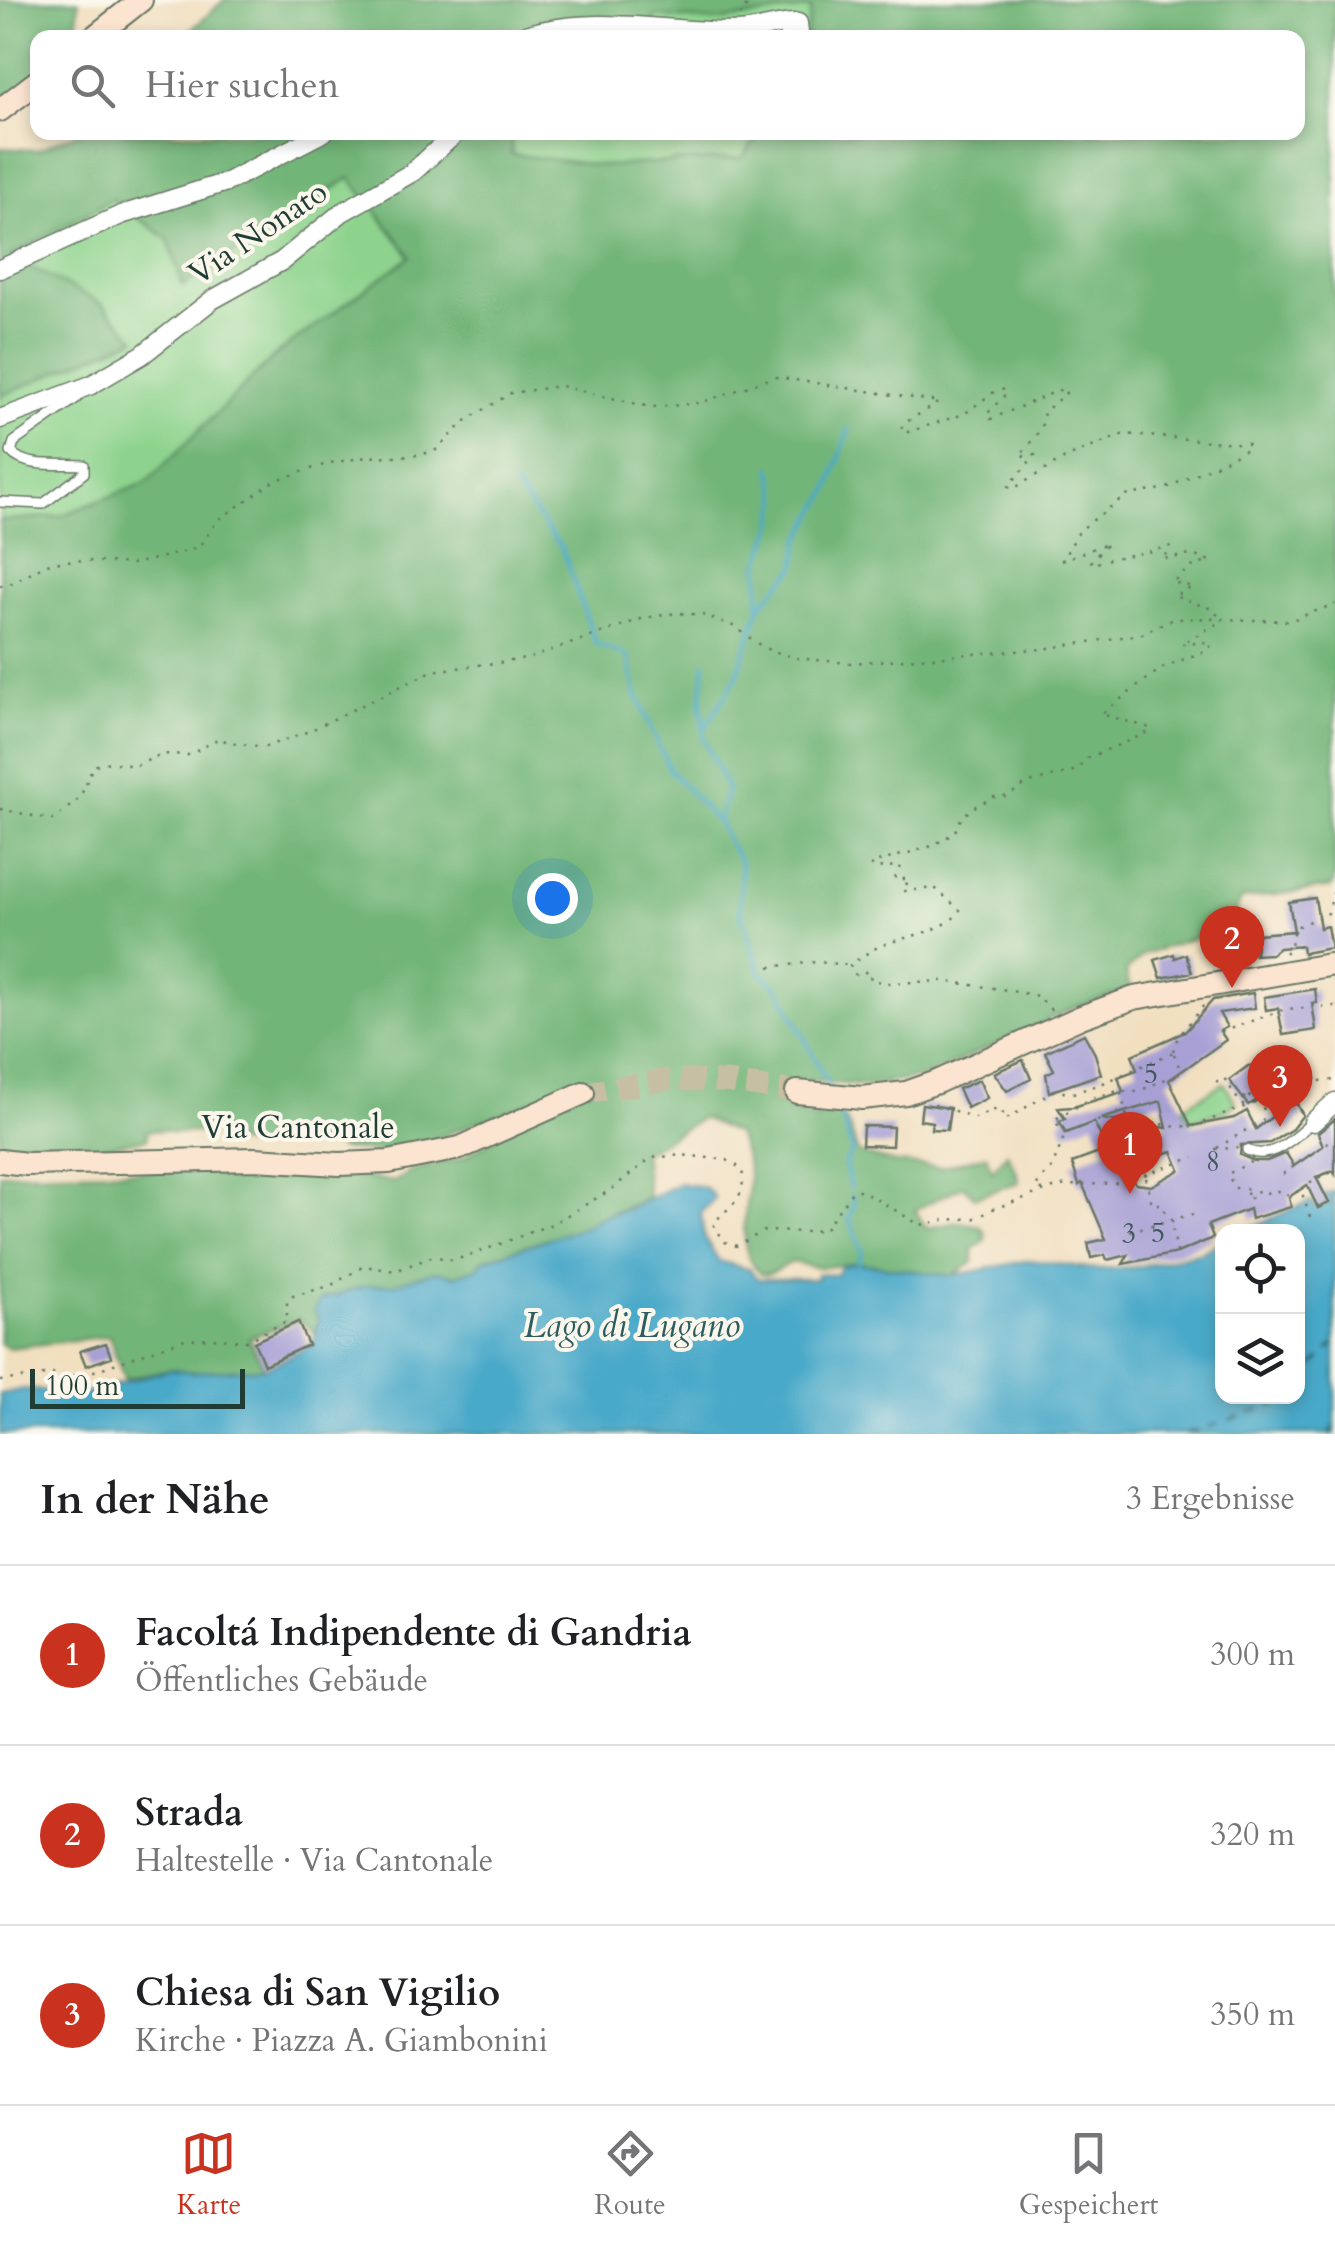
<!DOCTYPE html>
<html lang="de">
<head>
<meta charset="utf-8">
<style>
  body { margin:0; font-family:Cardo,serif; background:#f6f6f6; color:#202124 }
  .controls { position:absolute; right:30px; bottom:30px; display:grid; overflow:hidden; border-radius:20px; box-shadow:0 5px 15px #0003 }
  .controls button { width:90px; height:90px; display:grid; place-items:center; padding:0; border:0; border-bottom:2px solid #e0e0e0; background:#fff; color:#202124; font:50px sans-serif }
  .scale { position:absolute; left:30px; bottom:25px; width:215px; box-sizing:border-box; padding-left:10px; border:5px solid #1f3d34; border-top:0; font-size:28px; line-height:35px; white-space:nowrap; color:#1f3d34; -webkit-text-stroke:8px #fbf7ec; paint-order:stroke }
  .you { position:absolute; left:552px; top:898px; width:35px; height:35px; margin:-25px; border:8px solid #fff; border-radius:50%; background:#1a73e8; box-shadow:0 0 0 15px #1a73e833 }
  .badge { display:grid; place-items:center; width:65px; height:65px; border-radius:50%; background:#c8321e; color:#fff; font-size:32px; font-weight:700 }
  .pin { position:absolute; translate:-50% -82px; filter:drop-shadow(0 2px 5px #0008) }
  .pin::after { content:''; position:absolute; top:52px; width:35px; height:30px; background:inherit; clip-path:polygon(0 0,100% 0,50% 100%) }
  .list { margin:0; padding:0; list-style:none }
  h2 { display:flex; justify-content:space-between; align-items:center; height:130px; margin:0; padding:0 40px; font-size:42px }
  h2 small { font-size:32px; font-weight:400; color:#757577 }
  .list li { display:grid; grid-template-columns:65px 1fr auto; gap:30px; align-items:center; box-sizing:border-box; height:180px; padding:0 40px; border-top:2px solid #e0e0e0 }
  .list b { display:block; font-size:38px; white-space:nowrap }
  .list p { margin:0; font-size:32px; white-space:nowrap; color:#757577 }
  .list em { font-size:32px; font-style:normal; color:#757577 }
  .icon { flex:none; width:55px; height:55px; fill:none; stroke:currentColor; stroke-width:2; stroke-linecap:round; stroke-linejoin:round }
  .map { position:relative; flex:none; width:1335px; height:1434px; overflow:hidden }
  .search { position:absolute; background:#fff; box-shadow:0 5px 15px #0003; left:30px; right:30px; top:30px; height:110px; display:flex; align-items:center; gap:25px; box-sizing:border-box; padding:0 35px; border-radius:20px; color:#757577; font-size:38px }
  .sheet { height:670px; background:#fff }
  nav { display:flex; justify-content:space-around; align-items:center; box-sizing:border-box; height:140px; border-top:2px solid #e0e0e0; background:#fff; font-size:28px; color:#757577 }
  nav a { display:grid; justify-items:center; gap:5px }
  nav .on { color:#c8321e }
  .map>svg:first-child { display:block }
</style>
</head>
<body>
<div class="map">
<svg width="1335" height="1434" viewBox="0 0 1335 1434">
  <rect width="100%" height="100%" fill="#fbf7ec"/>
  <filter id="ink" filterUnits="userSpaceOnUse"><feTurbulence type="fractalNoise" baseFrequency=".01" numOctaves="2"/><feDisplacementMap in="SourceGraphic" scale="20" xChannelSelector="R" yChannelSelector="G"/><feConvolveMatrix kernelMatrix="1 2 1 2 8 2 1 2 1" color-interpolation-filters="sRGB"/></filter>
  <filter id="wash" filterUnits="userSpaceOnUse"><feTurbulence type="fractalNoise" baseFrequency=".0048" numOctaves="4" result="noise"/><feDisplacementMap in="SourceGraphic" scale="40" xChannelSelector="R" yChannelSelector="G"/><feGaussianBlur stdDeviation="2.25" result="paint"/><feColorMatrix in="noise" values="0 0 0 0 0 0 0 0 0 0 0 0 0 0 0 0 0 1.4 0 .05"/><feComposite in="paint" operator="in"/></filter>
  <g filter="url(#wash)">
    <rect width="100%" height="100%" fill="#f1dfc0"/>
    <path fill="#8dd38d" stroke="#568860" stroke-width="2.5" d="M812 8 806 37 647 38 654 16 716 21Z
      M512 133H761L742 158 603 166 511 154Z
      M350 177 411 257 278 353 146 483 60 516 0 521V396L135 338 9 256 112 199 168 239 184 285Z
      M1224 1083 1236 1103 1225 1111 1190 1121 1183 1107Z"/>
    <path fill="#72b578" stroke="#487956" stroke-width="2.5" d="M0 0H79L76 37 38 38 37 81 0 110Z
      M224 0H1335V876L1332 887 1242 899 1230 921 1194 938 1144 954 1126 971 1130 990 1078 1006 925 1077 867 1086 798 1080 795 1110 817 1119 821 1105C849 1111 849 1128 858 1153L895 1163 941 1167 987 1155 992 1171 1007 1153 1016 1170 1019 1182 975 1197 963 1186 915 1210 926 1228 959 1222 980 1226 985 1233V1241L973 1249V1262L952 1276 858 1263 819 1268 792 1262 769 1274H760C732 1245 750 1208 748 1173 748 1160 741 1146 737 1134L702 1118 643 1153 648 1197C630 1209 604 1211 590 1225L484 1259 477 1268 454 1276 436 1271 394 1284 365 1286 320 1300 316 1334 299 1319 249 1338 264 1368 191 1372 171 1369 124 1379 109 1336 9 1348 0 1344V1173L256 1169 352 1175 394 1182 412 1170 462 1158 579 1083 434 1139 432 1147 387 1152 340 1149 334 1143 324 1142 320 1147C312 1146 303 1144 295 1143 272 1141 240 1156 225 1131L173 1133 165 1130 147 1131V1139L94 1148 0 1146V521L60 516 146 483 278 353 411 256 350 178 183 286 168 239 112 199 10 256 102 304 136 338 0 396V148L37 150 76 133H512L511 154 603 166 742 158 761 133 1298 132V38L806 37 811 8 716 21 655 16 647 38 184 37Z"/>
    <path fill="#4aa9c9" stroke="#34737e" stroke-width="2.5" d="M679 1183C696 1188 705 1181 715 1199L701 1212 704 1237 719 1261 749 1269 758 1279H817V1274L836 1275 842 1266 858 1263 952 1276 1029 1260 1096 1269 1136 1267 1202 1252 1222 1241V1396H1298V1232L1242 1231 1311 1201 1317 1209 1330 1203 1326 1194 1335 1191V1434H0V1394L24 1389 82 1394 171 1369 191 1372 264 1368 311 1346 316 1334 318 1317 314 1311 320 1300 365 1286 394 1284 436 1271 454 1276 477 1268 484 1260 590 1225 596 1219 631 1208Z"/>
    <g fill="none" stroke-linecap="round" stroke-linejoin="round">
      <path stroke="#4aa9c9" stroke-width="4" d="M515 486 562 549 596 644 628 656 637 695 669 769 718 823 741 864 740 911 760 972 780 990 829 1086
        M762 604 796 567 800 540 829 490 849 429
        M704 728 701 708 705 663
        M718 823 727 789 704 739V729L736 678 760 607 759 564 774 524 778 498 771 467
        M837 1104 853 1150 845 1163 850 1187
        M852 1195 854 1204 849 1218 862 1252 858 1263"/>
      <path stroke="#2c5d61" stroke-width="2.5" stroke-dasharray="12 10" stroke-linecap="butt" d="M1298 1383 1335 1343
        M1187 1434 1277 1404 1284 1396
        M1329 1434 1335 1426"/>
    </g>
    <g id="blocks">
      <path fill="#a8a0d5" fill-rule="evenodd" d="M1315 898 1320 928 1327 926 1331 948 1303 953 1302 946 1279 948 1271 954 1255 955 1257 934 1294 931 1289 902Z
        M1174 954 1175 958 1186 954 1192 972 1161 978 1155 960Z
        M1315 989 1317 1003H1312L1316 1030 1283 1035 1278 1008 1266 1010 1264 997Z
        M1253 993 1255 1008 1219 1013 1227 1027 1220 1031 1226 1040 1169 1080 1191 1126 1234 1118 1247 1111 1256 1129 1294 1100 1303 1115 1292 1129 1270 1143 1241 1145 1240 1155 1254 1161H1267L1286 1153 1294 1166 1323 1146 1318 1133 1335 1119V1174L1333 1171 1316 1177 1329 1203 1318 1208 1307 1185 1289 1197 1291 1207 1251 1219 1249 1209 1208 1225 1213 1238 1177 1253 1123 1264 1128 1255 1107 1260 1105 1255 1091 1258 1088 1243 1106 1239 1082 1183 1079 1185 1072 1163 1107 1150 1094 1122 1066 1133 1059 1121 1065 1119 1058 1108 1073 1107 1123 1092 1118 1077 1137 1070 1132 1055 1185 1032 1213 1000ZM1161 1101 1167 1128 1101 1119ZM1172 1151 1180 1170 1151 1186 1136 1184 1125 1167Z
        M1084 1034 1095 1054 1101 1074 1049 1092 1046 1074 1054 1070 1045 1052Z
        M1023 1060 1031 1079 1007 1091 994 1073Z
        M1257 1065 1271 1093 1248 1105 1229 1080 1248 1066Z
        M979 1080 987 1098 967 1108 958 1089Z
        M922 1104 950 1108 947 1130 931 1129 932 1122 920 1120Z
        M863 1126 893 1127 892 1146 862 1145Z
        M298 1322 308 1345 264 1365 254 1342Z
        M106 1343 111 1357 86 1366 80 1351Z"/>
    </g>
  </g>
  <g filter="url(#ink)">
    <use href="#blocks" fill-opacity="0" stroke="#687665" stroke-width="2.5"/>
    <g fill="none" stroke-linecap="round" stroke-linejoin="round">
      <path stroke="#c7bfa4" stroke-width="22" stroke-dasharray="22 11" stroke-linecap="butt" d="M583 1093 671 1079 729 1082 797 1092"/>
      <g stroke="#687665" stroke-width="12">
        <path id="lane" d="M0 502 43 504 84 473V465C62 463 26 469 11 452L14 442 78 397
          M1247 1150C1271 1162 1294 1138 1312 1122"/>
      </g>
      <g stroke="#687665" stroke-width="21">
        <path id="street" d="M516 38C586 13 663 32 736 32 757 32 777 22 798 23L799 32 788 38
          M0 269 121 215 227 182 324 132
          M0 419 91 385 142 355 212 300 282 261 341 213 413 172 457 132
          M1313 1122 1335 1102"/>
      </g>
      <g stroke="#687665" stroke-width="26">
        <path id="secondary" d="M93 38 141 0
          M0 110 38 81
          M797 1092 862 1098 906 1093 937 1082 1081 1017 1134 998 1335 964
          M0 1161 27 1164 255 1159 339 1164 389 1162 460 1148 583 1093"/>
      </g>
      <path stroke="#687665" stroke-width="2.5" stroke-dasharray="2.5 8" stroke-linecap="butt" d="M739 16 746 7 738 4 740 0
        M0 586 12 583 46 564 75 560 133 564 188 551 200 545 218 520 276 480 330 463 367 457 420 455 436 450 467 420 511 393 560 386 651 407 680 405 703 402 775 377 939 402 903 424 901 430 908 432 964 414 994 392 1005 389 1006 394 987 414 991 419 1062 389 1067 392 1044 412 1041 429 1020 456 1035 455 1009 486 1013 489 1065 458 1124 434 1248 444 1249 448 1167 488 1125 496 1080 530 1062 560 1108 543 1091 561 1092 565C1117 554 1142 556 1168 546L1171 547 1162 559 1192 555 1210 561 1191 567 1172 582 1193 587 1174 596 1209 608 1224 620
        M0 809 53 820 80 798 93 766 109 762 135 766 162 754 190 755 219 738 230 743 265 747 309 731 432 671 527 659 644 618 677 613 703 615 733 626 764 648 795 658 850 663 1042 649 1142 634 1167 621 1185 618 1289 621 1335 604
        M1285 953 1291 946 1294 928 1328 913 1335 886
        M770 967 816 962 849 965
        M1051 1010 1038 996 1001 989 943 981 888 983 871 980 869 971 856 975 852 972 850 965C859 959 869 951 878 947 901 936 947 933 960 910L935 888 903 891 909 879H895L900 866 873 868 871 864 932 846 954 833 962 817 974 807 994 797 1008 796 1026 784 1077 770 1087 758 1145 734 1151 729 1147 727 1101 714 1162 668 1210 649V642L1181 644 1222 621
        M1221 1032 1285 1009 1335 1006
        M1173 1051 1178 1037 1204 1005
        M1174 1054 1180 1069
        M1216 1083 1224 1078 1239 1101 1248 1095
        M1285 1086H1294L1296 1090 1290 1095 1301 1108
        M1121 1093 1128 1121 1191 1127 1255 1103 1288 1083 1335 1080
        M934 1104 975 1118 993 1110 1002 1111 1005 1120 1053 1091 1073 1093 1101 1084 1176 1051
        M1242 1106 1250 1096 1248 1094
        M1273 1113 1291 1099
        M1065 1134 1054 1120 1092 1098 1118 1091 1137 1092 1168 1078
        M1217 1148 1272 1114 1255 1103
        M1215 1149 1238 1148
        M1251 1162 1228 1174 1234 1188H1246L1250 1198 1254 1197
        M1283 1174 1335 1137
        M1146 1178 1152 1204H1161L1169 1219
        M1301 1189 1320 1177 1335 1171
        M1043 1190 1036 1189 1039 1181 1052 1168 1065 1134 1122 1111
        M1266 1193 1277 1191 1290 1195 1301 1190 1310 1217
        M1246 1194 1263 1190
        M1173 1220 1171 1222 1178 1257
        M1130 1231 1201 1212
        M0 1381 52 1374 80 1376 185 1339 222 1338 244 1342 287 1321V1302L293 1296 330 1286 364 1266 395 1271 434 1256 450 1260 466 1257 552 1224 609 1191 651 1158 681 1155 727 1160 742 1169C747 1201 729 1205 713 1224L725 1242 737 1246 764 1231 812 1232 826 1227 854 1189 863 1191 920 1225 945 1220 977 1218 993 1209 1059 1186 1122 1183 1194 1157"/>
      <use href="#lane" stroke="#fff" stroke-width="9"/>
      <use href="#street" stroke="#fff" stroke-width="18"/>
      <use href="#secondary" stroke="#fce5d0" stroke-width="22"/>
    </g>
  </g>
  <g text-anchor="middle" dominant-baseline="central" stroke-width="8" stroke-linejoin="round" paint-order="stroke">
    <g font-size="28" fill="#41565c">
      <text x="1151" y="1074">5</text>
      <text x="1213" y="1162">8</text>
      <text x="1158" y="1233">5</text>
      <text x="1129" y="1234">3</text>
    </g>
    <g font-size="32" fill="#1f3d34" stroke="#fbf7ec">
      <text transform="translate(258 233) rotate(-34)">Via Nonato</text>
      <text x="298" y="1128">Via Cantonale</text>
    </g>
    <g font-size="35" font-style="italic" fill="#2c5d61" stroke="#fbf7ec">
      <text x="632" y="1326">Lago di Lugano</text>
    </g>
  </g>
</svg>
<div class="controls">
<button><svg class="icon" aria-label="locate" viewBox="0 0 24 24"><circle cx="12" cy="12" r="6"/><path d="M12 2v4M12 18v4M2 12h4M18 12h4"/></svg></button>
<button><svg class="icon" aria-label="layers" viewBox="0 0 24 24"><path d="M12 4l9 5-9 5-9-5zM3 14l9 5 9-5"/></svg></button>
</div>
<div class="scale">100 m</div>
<div class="you"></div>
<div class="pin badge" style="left:1130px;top:1194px">1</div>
<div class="pin badge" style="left:1232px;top:988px">2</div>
<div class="pin badge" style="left:1280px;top:1127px">3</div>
<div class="search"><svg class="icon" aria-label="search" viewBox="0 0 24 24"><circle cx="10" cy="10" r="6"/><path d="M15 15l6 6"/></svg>Hier suchen</div>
</div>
<section class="sheet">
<h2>In der Nähe<small>3 Ergebnisse</small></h2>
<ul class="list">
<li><span class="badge">1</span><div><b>Facoltá Indipendente di Gandria</b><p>Öffentliches Gebäude</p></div><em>300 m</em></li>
<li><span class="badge">2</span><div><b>Strada</b><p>Haltestelle · Via Cantonale</p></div><em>320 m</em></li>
<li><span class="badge">3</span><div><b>Chiesa di San Vigilio</b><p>Kirche · Piazza A. Giambonini</p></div><em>350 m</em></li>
</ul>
</section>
<nav>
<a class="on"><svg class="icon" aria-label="map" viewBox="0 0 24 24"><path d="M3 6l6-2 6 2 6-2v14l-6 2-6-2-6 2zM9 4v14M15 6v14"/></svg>Karte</a>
<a><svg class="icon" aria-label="directions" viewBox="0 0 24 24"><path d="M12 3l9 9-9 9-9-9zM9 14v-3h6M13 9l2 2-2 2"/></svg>Route</a>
<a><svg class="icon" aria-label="saved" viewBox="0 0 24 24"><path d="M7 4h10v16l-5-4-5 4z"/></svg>Gespeichert</a>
</nav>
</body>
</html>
